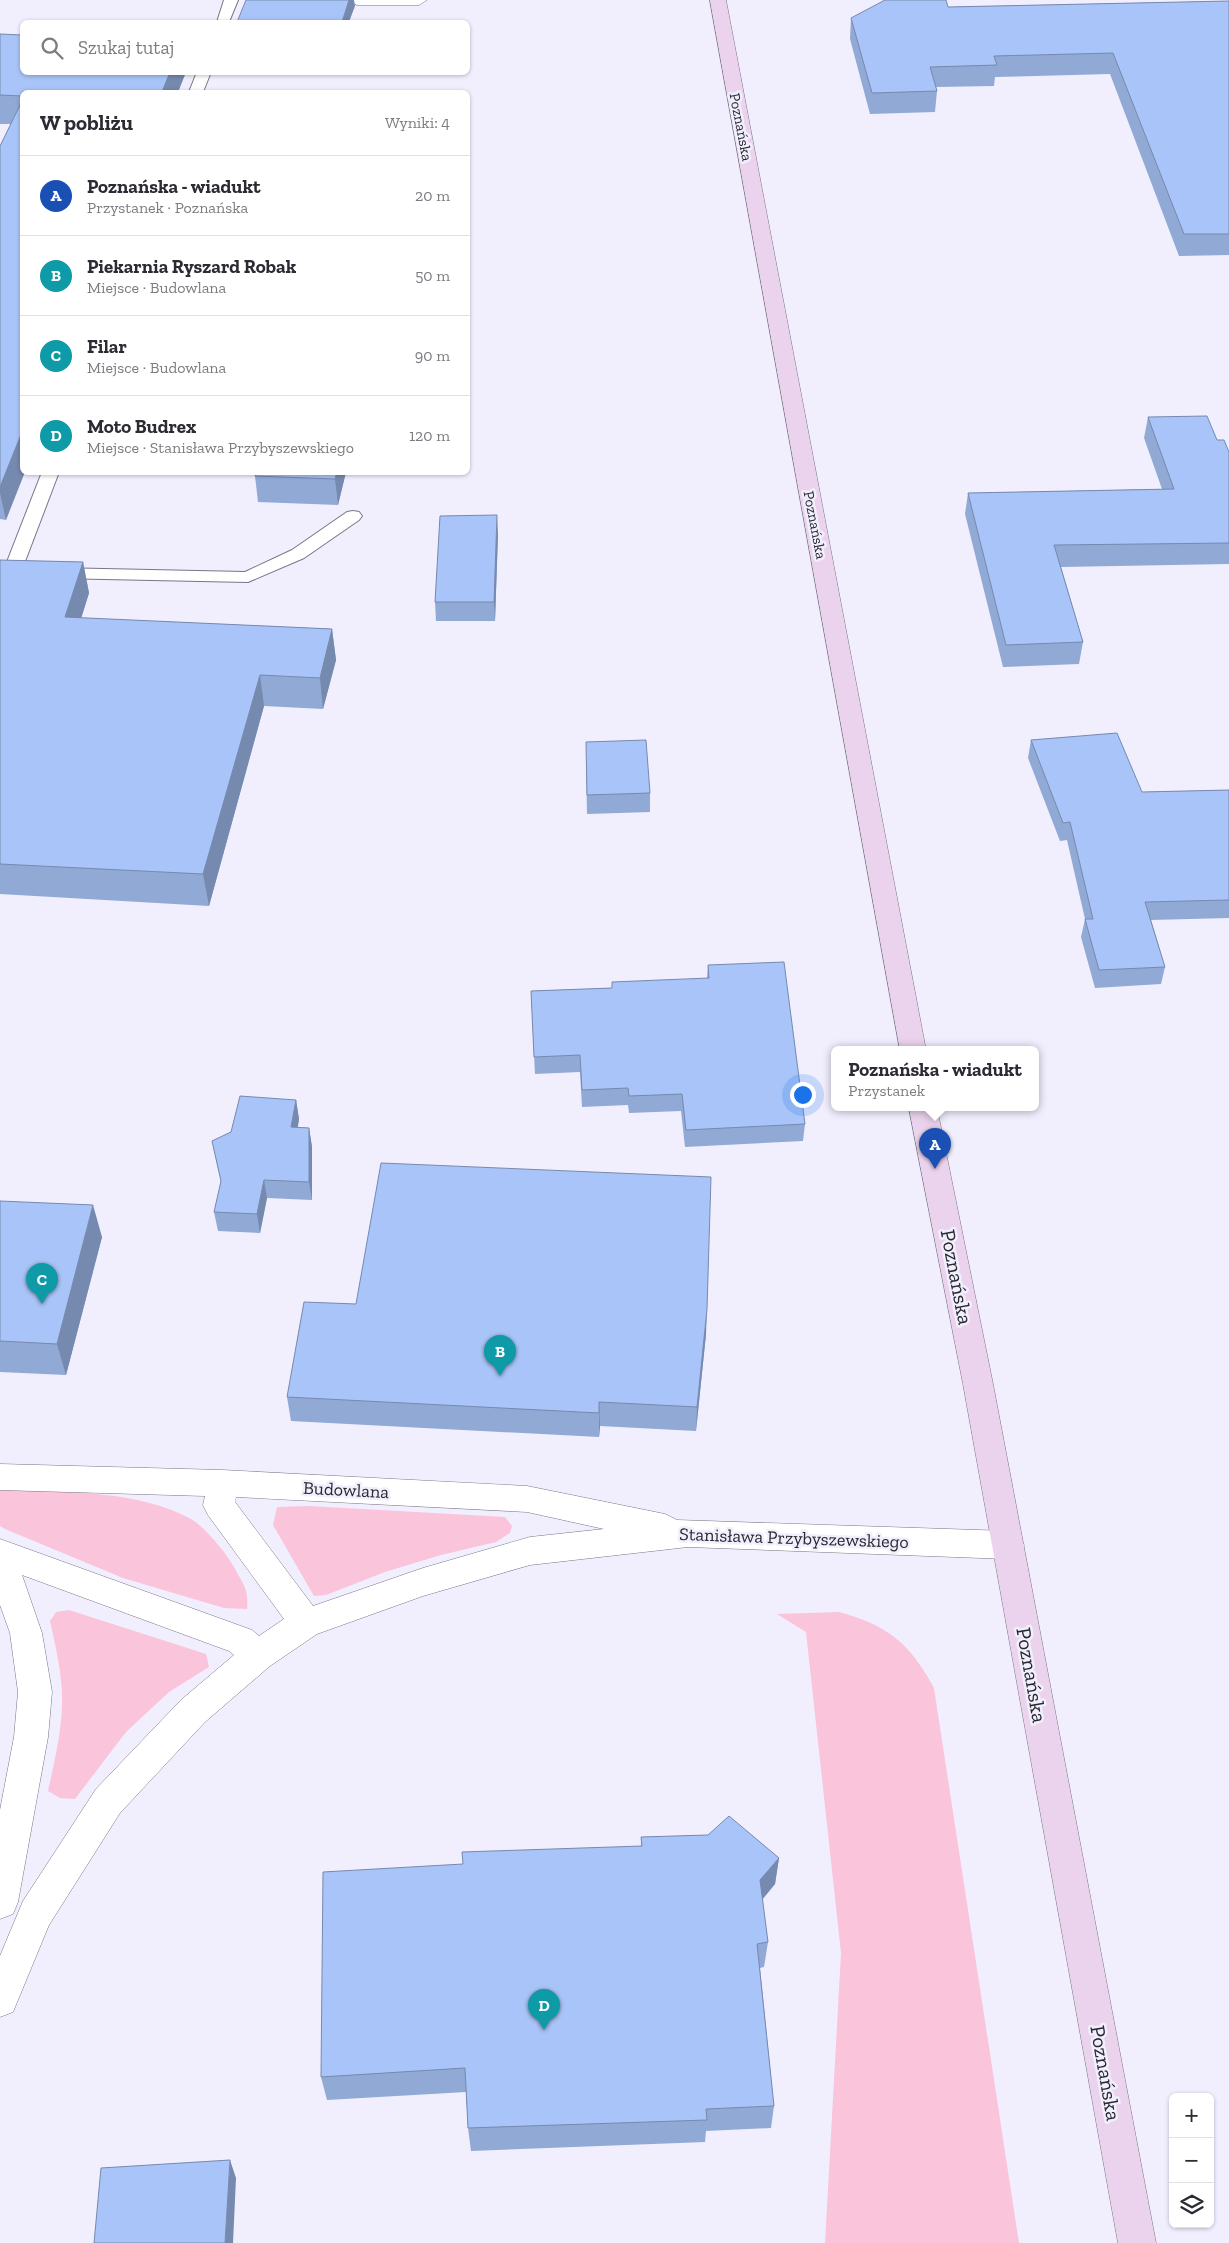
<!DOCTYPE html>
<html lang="pl">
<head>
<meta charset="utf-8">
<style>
  body { margin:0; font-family:"Zilla Slab",serif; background:#f7f7f7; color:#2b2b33 }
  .controls { position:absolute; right:15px; bottom:15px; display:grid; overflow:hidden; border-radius:8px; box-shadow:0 1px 4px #0004 }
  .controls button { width:45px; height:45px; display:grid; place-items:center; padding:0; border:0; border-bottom:1px solid #e1e1e2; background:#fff; color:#2b2b33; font:25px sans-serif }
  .you { position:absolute; left:802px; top:1094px; width:18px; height:18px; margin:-12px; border:4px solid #fff; border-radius:50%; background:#1a73e8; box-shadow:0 0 0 8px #1a73e833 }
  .badge { display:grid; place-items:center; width:32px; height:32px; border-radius:50%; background:#217e2e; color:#fff; font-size:16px; font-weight:700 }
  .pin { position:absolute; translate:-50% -41px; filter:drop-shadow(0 1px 2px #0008) }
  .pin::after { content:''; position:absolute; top:26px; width:18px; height:15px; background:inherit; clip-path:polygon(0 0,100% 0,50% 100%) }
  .popup { position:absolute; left:831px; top:1046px; width:208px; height:65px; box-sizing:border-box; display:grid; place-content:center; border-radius:8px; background:#fff; filter:drop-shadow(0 1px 4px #0005); font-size:16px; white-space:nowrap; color:#7c7c81 }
  .popup b { font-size:19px; color:#2b2b33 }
  .popup::after { content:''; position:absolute; left:50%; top:100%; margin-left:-10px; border:10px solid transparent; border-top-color:#fff }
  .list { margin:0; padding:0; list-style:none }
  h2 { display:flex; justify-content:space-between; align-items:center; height:65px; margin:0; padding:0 20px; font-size:21px }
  h2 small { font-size:16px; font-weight:400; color:#7c7c81 }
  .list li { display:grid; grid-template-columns:32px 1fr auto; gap:15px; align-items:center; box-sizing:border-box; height:80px; padding:0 20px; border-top:1px solid #e1e1e2 }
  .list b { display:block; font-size:19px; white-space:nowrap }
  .list p { margin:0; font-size:16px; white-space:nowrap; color:#7c7c81 }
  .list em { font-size:16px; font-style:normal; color:#7c7c81 }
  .icon { flex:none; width:28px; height:28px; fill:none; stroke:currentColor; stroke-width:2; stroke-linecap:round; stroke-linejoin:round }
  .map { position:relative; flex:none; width:1229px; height:2243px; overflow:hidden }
  .search { position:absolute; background:#fff; box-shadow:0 1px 4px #0004; left:20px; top:20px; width:450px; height:55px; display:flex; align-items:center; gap:12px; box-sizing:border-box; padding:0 18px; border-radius:8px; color:#7c7c81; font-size:19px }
  .panel { position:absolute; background:#fff; box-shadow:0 1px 4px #0004; left:20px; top:90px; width:450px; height:385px; border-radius:8px }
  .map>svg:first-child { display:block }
</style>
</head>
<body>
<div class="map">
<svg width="1229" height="2243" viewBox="0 0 1229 2243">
  <rect width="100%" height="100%" fill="#f1effe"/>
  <path fill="#fac4db" d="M11 1489C69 1493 138 1490 191 1519 205 1527 226 1553 234 1567 243 1584 249 1589 247 1609L224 1608 123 1578 5 1529 0 1526V1490Z
    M309 1506 505 1517 512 1526 510 1533 496 1542 441 1555 385 1572 326 1595 314 1596 273 1525 277 1507Z
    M69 1610 206 1654 209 1667 169 1692 126 1732 75 1799 60 1798 48 1791C54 1763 61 1735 62 1706 63 1677 56 1648 50 1621L56 1612Z
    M839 1612C887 1625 910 1643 934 1688L1019 2243H825L841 1953 806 1632 777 1614Z"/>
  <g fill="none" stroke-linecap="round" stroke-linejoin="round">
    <g stroke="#787683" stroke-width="2">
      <path id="service" d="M224 0H238L229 22H217Z
        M197 72H211L203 92H189Z
        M42 472H59L21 572 18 576 0 577V567H5Z
        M353 511 359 512 362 516 359 520 304 558 248 582 56 578 50 577 47 573 50 569 56 568 245 572 292 550 347 512Z"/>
    </g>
    <g stroke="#787683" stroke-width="1">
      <path id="minor" d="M349 0H427L419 5H357Z"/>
    </g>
    <g stroke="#787683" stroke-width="1">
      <path id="tertiary" d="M0 1464 222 1470 527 1486 665 1514 677 1520 1008 1531 1019 1535 1024 1545 1019 1555 1008 1559 688 1547 530 1565 423 1596 317 1634 270 1666 205 1722 120 1813 49 1925 13 2012 0 2017V1956L23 1901 96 1789 181 1700 234 1655 229 1651 22 1575 42 1633 52 1692 48 1737 18 1902 13 1914 0 1919V1810L14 1737 18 1692 10 1633 0 1605V1539L252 1630 259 1636 284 1619 208 1515 203 1505 205 1496 0 1490ZM236 1497 527 1512 604 1529 530 1537 423 1568 313 1606 235 1502Z"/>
    </g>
    <g stroke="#787683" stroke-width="1">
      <path id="secondary" d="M710 0H726L926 1050H900Z
        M909 1108H937L993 1384 1156 2243H1118L963 1384Z"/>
    </g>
    <use href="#service" fill="#fff" fill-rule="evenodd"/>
    <use href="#minor" fill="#fff" fill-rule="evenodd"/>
    <use href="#tertiary" fill="#fff" fill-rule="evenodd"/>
    <use href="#secondary" fill="#ebd3ee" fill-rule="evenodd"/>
  </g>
  <path fill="#91a9d5" d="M1229 1V255L1179 256 1110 74 995 77 994 86 936 87 937 91 935 112 870 114 850 39 851 18 948 7Z
    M0 34 186 72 178 92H22V472L6 520 0 519V146L11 124H0Z
    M1148 417 1217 440 1229 452V564L1061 567 1083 642 1079 664 1003 667 965 514 968 493 1162 489 1144 438Z
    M346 472 338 505 258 502 255 476Z
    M498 534 495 621H436L435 602Z
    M0 560 83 562 89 593 81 618 332 629 336 660 323 709 264 706 209 906 0 894Z
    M1031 740 1142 792 1229 790V918L1151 920 1165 967 1161 984 1095 988 1081 937 1085 919 1067 840 1060 841 1028 758Z
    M586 761 650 793V812L587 814Z
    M708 965 805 1124 803 1141 685 1147 681 1111 629 1113 628 1105 582 1107 580 1072 535 1074 531 991 612 988 707 978Z
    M296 1100 299 1119 298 1127 309 1128 312 1147V1200L267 1198 260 1233 218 1231 214 1212 221 1182 212 1141Z
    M0 1201 102 1237 66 1375 0 1372Z
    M706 1334 696 1431 600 1426 599 1437 291 1421 287 1397Z
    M641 1837 779 1858 775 1884 762 1899 768 1942 764 1967 760 1968 774 2106 771 2128 706 2131 705 2142 471 2151 468 2128 466 2092 327 2100 321 2077 463 1864 641 1846Z"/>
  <path fill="#7689ae" d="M349 0H354L355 6 349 22H342Z
    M170 72H186L178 92H162Z
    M22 432V472H25L6 520 0 493V487Z
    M337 472H346L338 505 335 479Z
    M497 515 498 534 495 621 494 602Z
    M83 562 89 593 72 648 65 617Z
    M332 629 336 660 323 709 320 678Z
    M260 675 264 706 209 906 203 874Z
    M296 1100 299 1119 294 1146 291 1127Z
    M309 1128 312 1147V1200L309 1182Z
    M264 1180 267 1198 260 1233 257 1214Z
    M93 1205 102 1237 66 1375 57 1344Z
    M707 1309 706 1334 696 1431 697 1407Z
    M599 1402 600 1426 599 1437Z
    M779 1858 775 1884 757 1906 760 1880Z
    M230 2160 236 2178 233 2243H225Z"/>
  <path fill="#a9c4f8" stroke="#7689ae" d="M246 0H349L342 22H237Z
    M885 0H946L948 7 1229 1V234H1184L1113 53 994 56 997 65 930 67 937 91 872 93 851 18Z
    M0 34 22 35V72H170L162 92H22V96L0 95Z
    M22 101V432L0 487V146Z
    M1207 416 1217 440H1224L1229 452V543L1054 545 1083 642 1006 645 968 493 1174 489 1148 417Z
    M256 472H337L335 479 255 476Z
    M497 515 494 602H435L440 516Z
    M0 560 83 562 65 617 332 629 320 678 260 675 203 874 0 864Z
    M1117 733 1142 792 1229 790V900L1145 902 1165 967 1099 970 1085 919H1093L1070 822 1063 823 1031 740Z
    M646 740 650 793 587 795 586 742Z
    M784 962 805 1124 686 1130 682 1094 629 1096 628 1088 582 1090 580 1055 534 1057 531 991 612 988V982L709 978 708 965Z
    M240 1096 296 1100 291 1127 309 1128V1182L264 1180 257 1214 214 1212 221 1181 212 1141 231 1132Z
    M381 1163 711 1177 707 1309 697 1407 599 1402V1413L287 1397 304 1302 356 1304Z
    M0 1201 93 1205 57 1344 0 1341Z
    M729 1816 779 1858 760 1880 768 1942 757 1944 774 2106 706 2109 707 2120 468 2128 465 2068 321 2077 323 1872 463 1864 462 1852 642 1846 641 1837 708 1835Z
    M230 2160 225 2243H94L101 2168Z"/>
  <g text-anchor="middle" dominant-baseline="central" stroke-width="5" stroke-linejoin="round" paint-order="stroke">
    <g font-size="15" fill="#29282d" stroke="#f1effe">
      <text transform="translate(741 127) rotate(79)">Poznańska</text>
      <text transform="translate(815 525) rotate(79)">Poznańska</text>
    </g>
    <g font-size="18" fill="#29282d" stroke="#f1effe">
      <text transform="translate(346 1490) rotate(3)">Budowlana</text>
      <text transform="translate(794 1538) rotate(2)">Stanisława Przybyszewskiego</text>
    </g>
    <g font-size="21" fill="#29282d" stroke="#f1effe">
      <text transform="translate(957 1277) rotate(79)">Poznańska</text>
      <text transform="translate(1032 1675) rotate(80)">Poznańska</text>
      <text transform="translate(1106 2073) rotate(80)">Poznańska</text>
    </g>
  </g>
</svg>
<div class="controls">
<button>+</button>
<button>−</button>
<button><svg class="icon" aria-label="layers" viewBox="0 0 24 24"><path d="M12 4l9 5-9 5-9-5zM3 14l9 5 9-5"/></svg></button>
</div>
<div class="you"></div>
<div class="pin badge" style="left:935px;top:1169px;background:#1a4fb4">A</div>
<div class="popup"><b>Poznańska - wiadukt</b>Przystanek</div>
<div class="pin badge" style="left:500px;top:1376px;background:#0f9aa8">B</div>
<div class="pin badge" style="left:42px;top:1304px;background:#0f9aa8">C</div>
<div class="pin badge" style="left:544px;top:2030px;background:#0f9aa8">D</div>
<div class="search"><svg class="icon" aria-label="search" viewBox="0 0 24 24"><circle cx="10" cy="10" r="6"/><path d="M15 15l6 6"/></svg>Szukaj tutaj</div>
<section class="panel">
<h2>W pobliżu<small>Wyniki: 4</small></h2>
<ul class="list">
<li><span class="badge" style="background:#1a4fb4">A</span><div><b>Poznańska - wiadukt</b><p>Przystanek · Poznańska</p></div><em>20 m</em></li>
<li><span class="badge" style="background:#0f9aa8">B</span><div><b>Piekarnia Ryszard Robak</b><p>Miejsce · Budowlana</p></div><em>50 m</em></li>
<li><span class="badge" style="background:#0f9aa8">C</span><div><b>Filar</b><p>Miejsce · Budowlana</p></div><em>90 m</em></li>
<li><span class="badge" style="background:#0f9aa8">D</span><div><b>Moto Budrex</b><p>Miejsce · Stanisława Przybyszewskiego</p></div><em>120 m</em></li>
</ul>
</section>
</div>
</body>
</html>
